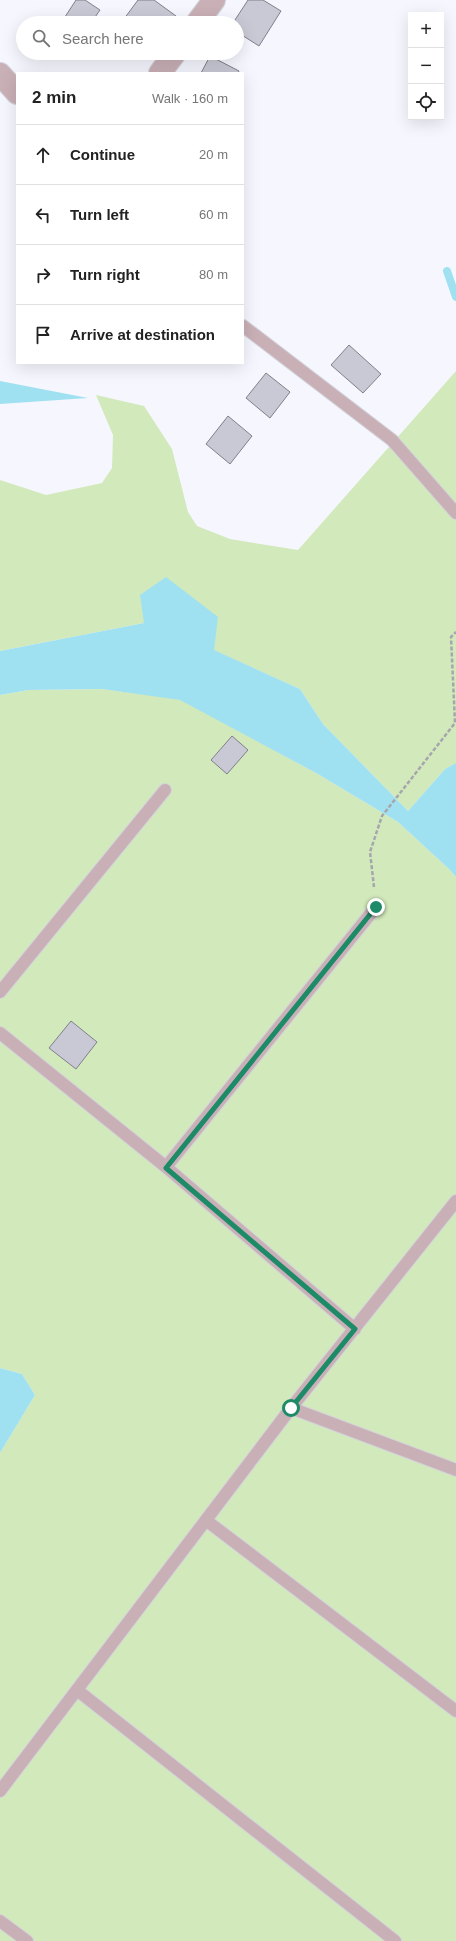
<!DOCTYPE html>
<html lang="en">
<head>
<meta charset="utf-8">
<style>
  body { margin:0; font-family:Arial,sans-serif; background:#f6f6f6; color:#222 }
  .controls { position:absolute; right:12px; top:12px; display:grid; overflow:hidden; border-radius:0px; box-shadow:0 4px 16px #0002 }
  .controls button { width:36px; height:36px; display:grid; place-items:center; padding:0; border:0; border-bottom:1px solid #e0e0e0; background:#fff; color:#222; font:20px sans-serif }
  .stop { position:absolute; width:12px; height:12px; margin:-9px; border:3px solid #1d8a68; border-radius:50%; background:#fff }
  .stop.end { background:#1d8a68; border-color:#fff; box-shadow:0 1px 4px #0008 }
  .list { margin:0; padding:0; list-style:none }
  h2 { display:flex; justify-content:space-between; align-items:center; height:52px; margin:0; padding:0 16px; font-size:17px }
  h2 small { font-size:13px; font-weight:400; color:#767676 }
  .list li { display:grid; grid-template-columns:26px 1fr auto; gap:12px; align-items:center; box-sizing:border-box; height:60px; padding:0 16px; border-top:1px solid #e0e0e0 }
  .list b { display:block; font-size:15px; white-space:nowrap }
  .list em { font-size:13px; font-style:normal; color:#767676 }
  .icon { flex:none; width:22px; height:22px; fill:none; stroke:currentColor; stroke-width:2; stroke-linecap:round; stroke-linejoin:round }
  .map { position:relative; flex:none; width:456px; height:1941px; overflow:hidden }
  .search { position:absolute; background:#fff; box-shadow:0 4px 16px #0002; left:16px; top:16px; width:228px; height:44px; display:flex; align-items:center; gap:10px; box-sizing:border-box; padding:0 14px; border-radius:22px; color:#767676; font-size:15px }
  .panel { position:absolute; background:#fff; box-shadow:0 4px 16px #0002; left:16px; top:72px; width:228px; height:292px; border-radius:0px }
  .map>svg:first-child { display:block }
</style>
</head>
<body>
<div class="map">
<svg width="456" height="1941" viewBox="0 0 456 1941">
  <rect width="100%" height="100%" fill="#f6f6fe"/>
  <path fill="#d2e9bb" d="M456 371V763L445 769 408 811 323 724 300 689 213 650 144 623 0 651V480L46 495 102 483 112 468 113 435 96 395 144 406 172 449 188 512 197 526 230 539 298 550Z
    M102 689 180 699 316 773 398 822 449 869 456 877V1941H0V1453L35 1395 22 1374 0 1368V695L29 690Z"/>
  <path fill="#a0e1f1" d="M0 381 88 398 0 404Z
    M166 577 218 617 214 650 300 689 323 724 408 811 445 769 456 763V877L449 869 398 822 316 773 180 700 102 689 29 690 0 695V651L144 623 140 595Z
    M0 1368 22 1374 35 1395 0 1453Z"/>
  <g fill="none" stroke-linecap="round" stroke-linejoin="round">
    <path stroke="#a0e1f1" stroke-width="8" d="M447 271 456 297"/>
  </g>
  <path fill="#c9c9d5" stroke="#807f8b" d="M76 0H85L100 10 91 23H61Z
    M138 0H154L176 16 171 23H121Z
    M248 0H263L281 11 259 46 237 32V23H233Z
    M210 56 239 71 238 73H201Z
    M349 345 381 374 363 393 331 365Z
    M266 373 290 392 270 418 246 398Z
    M228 416 252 436 230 464 206 444Z
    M232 736 248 750 227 774 211 760Z
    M71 1021 97 1042 76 1069 49 1048Z"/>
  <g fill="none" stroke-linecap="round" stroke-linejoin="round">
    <g stroke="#d3d3db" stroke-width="14">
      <path id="lane" d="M243 326 392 440 456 513
        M0 992 165 790
        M0 1033 166 1167 355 1329
        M166 1167 376 907
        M291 1408 456 1470
        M207 1521 456 1711
        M77 1690 395 1941
        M0 1791 291 1408 456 1201
        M0 1921 27 1941"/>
    </g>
    <g stroke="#d3d3db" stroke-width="24">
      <path id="street" d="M197 23 214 0
        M160 73 175 53
        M0 74 17 93"/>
    </g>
    <path stroke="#a6a6ad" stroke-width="2.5" stroke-dasharray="4 2" stroke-linecap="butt" d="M374 887 370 852 382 816 455 723 451 637 456 632"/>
    <use href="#lane" stroke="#c9b0b6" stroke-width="12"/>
    <use href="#street" stroke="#c9b0b6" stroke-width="22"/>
  </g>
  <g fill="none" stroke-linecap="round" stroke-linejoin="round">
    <path stroke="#1d8a68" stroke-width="5" d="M291 1408 355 1329 166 1168 376 907"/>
  </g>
</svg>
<div class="controls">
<button>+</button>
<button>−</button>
<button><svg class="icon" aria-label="locate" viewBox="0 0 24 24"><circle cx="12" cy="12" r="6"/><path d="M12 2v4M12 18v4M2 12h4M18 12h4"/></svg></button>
</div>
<div class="stop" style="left:291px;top:1408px"></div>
<div class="stop end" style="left:376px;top:907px"></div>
<div class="search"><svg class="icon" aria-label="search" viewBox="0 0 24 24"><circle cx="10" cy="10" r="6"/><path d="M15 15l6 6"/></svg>Search here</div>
<section class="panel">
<h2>2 min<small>Walk · 160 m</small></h2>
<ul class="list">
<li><svg class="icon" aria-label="ahead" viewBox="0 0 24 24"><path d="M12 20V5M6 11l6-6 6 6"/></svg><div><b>Continue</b></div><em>20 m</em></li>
<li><svg class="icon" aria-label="left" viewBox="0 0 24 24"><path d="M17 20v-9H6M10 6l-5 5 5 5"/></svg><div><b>Turn left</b></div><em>60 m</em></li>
<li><svg class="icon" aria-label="right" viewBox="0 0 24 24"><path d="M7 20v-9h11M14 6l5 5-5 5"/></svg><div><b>Turn right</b></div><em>80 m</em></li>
<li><svg class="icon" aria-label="arrive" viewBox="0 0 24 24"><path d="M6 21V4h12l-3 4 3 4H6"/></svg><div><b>Arrive at destination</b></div></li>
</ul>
</section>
</div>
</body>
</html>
